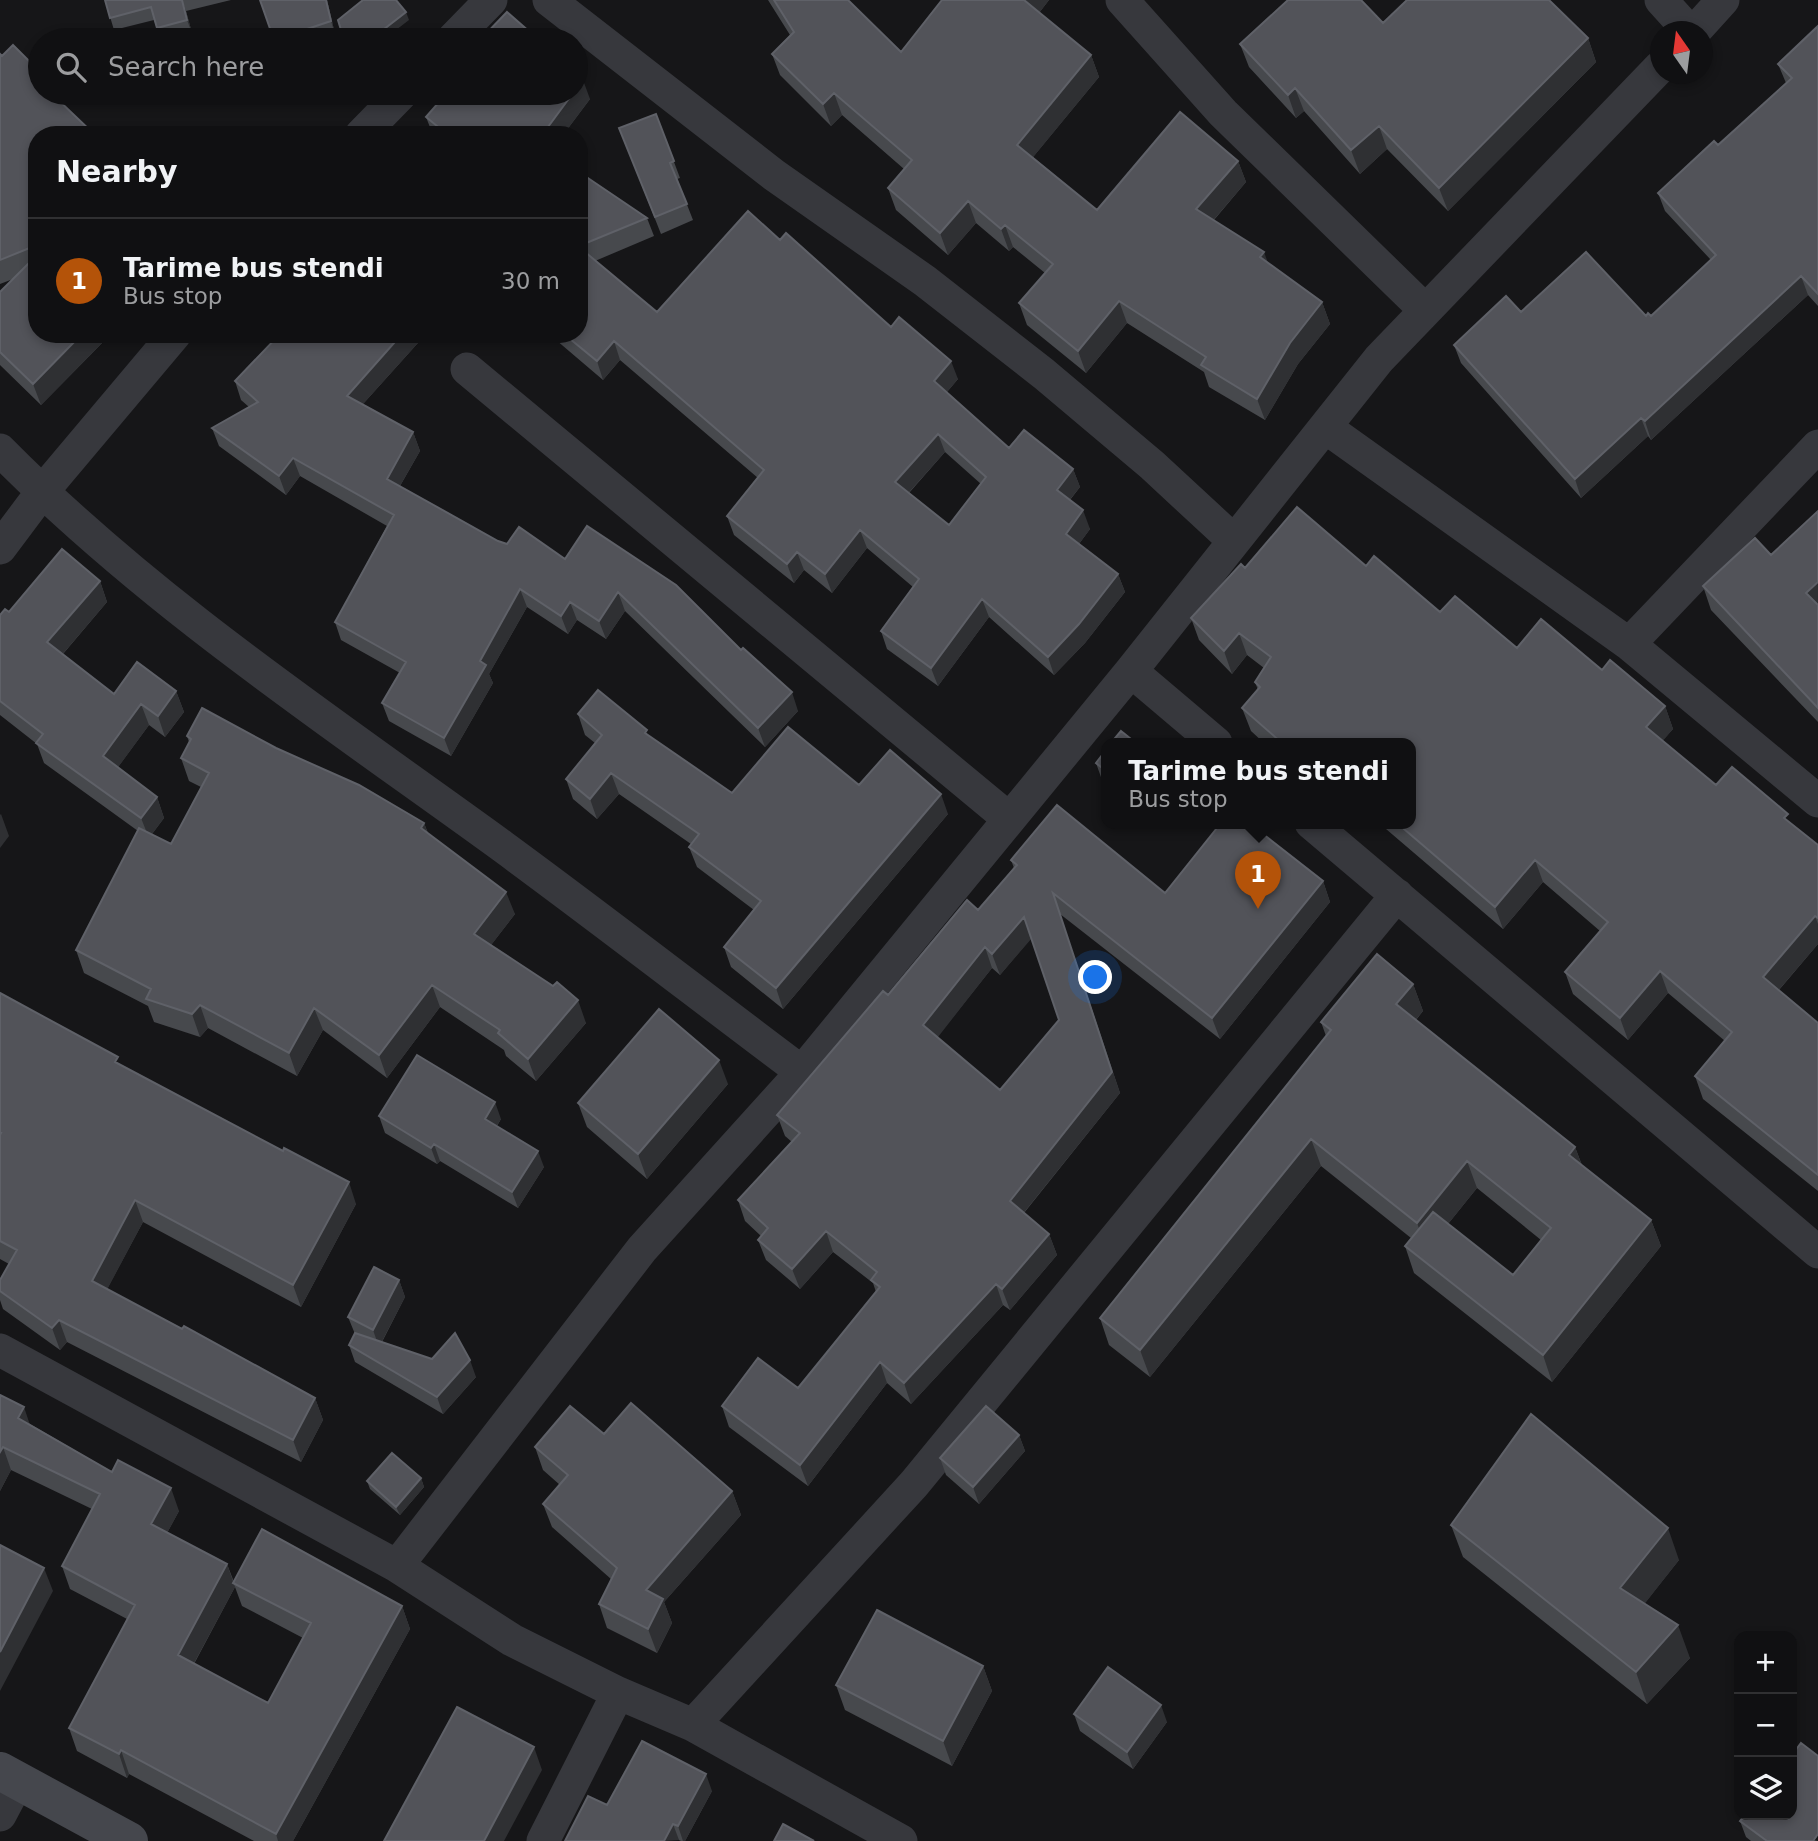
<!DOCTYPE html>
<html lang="en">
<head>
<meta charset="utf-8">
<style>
  body { margin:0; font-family:"DejaVu Sans",sans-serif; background:#19191b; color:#f1f3f6 }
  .controls { position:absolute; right:21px; bottom:21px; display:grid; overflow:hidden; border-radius:14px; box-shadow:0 4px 10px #0003 }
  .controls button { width:63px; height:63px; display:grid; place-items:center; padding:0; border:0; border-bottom:2px solid #303032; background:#101012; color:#f1f3f6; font:35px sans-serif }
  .compass { position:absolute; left:1650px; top:21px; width:63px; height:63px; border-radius:50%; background:#101012; box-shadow:0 4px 10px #0003; rotate:346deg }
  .you { position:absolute; left:1096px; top:978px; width:24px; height:24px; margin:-18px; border:5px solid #fff; border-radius:50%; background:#1a73e8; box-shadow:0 0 0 10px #1a73e833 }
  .badge { display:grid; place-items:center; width:46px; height:46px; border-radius:50%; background:#b45309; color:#fff; font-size:23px; font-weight:700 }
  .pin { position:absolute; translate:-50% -58px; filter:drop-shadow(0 2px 4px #0008) }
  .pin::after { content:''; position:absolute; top:37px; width:24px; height:21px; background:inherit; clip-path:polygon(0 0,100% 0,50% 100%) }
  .popup { position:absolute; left:1101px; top:738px; width:315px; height:91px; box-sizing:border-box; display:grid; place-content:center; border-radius:14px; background:#101012; filter:drop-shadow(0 2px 5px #0005); font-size:23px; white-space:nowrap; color:#9c9d9f }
  .popup b { font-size:26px; color:#f1f3f6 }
  .popup::after { content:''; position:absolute; left:50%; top:100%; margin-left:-14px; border:14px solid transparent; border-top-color:#101012 }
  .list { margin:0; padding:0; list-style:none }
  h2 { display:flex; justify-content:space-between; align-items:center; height:91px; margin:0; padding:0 28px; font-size:30px }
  h2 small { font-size:23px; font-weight:400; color:#9c9d9f }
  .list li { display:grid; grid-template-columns:46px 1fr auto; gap:21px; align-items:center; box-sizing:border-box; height:126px; padding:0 28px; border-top:2px solid #303032 }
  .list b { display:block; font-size:26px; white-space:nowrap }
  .list p { margin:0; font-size:23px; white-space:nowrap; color:#9c9d9f }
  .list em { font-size:23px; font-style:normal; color:#9c9d9f }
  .icon { flex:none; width:38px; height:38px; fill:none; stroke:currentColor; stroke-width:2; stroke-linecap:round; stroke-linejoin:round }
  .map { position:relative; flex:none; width:1818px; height:1841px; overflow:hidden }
  .search { position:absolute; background:#101012; box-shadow:0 4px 10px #0003; left:28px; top:28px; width:560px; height:77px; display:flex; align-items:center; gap:18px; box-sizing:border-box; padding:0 24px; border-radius:38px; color:#9c9d9f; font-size:26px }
  .panel { position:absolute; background:#101012; box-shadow:0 4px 10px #0003; left:28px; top:126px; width:560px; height:217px; border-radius:28px }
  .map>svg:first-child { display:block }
</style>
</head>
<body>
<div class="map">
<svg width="1818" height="1841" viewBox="0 0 1818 1841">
  <rect width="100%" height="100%" fill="#161618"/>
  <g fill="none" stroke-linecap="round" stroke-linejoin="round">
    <path stroke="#37383d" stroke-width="33" d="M549 0 774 175 925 281 1044 374 1152 465 1234 541
      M1122 0 1223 113 1425 310
      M1661 0 1690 32
      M1694 32 1723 0
      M452 40 491 0
      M361 135 402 93
      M467 369 1008 818
      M1325 427 1629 644 1818 801
      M0 450C150 602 330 721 502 846 603 920 702 997 802 1072
      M0 548 42 492 175 334
      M1629 644 1818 446
      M1131 671 1216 743
      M1311 823 1818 1252
      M0 1350 397 1566
      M618 1693 693 1725 901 1841
      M693 1725 914 1484 1397 895
      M0 1815 18 1781
      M543 1841 618 1693 512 1640 397 1566 642 1249 802 1072 1131 671 1379 359 1660 67"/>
    <path stroke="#45474d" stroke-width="38" d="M0 1771 129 1841"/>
  </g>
  <path fill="#47494d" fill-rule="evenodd" d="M105 0H231L186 11 192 33 164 40H161L154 20 114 30Z
    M260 0H327L335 34 315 40H274Z
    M768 0H848L901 52 942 0H1049L1039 13 1091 55 1099 77 1033 157 1097 210 1238 161 1246 182 1214 220 1267 262 1322 302 1330 324 1298 364 1265 420 1209 387 1204 372 1127 323 1086 373 1027 325 1019 303 1045 273 1013 247 1009 251 976 223 948 255 896 210 888 188 904 169 842 115 831 126 780 75 772 54 790 35Z
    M1383 23 1588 38 1596 62 1448 211 1387 149 1360 174 1304 111 1296 118 1249 67 1240 44Z
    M1818 26V306L1808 295 1651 440 1648 436 1581 498 1461 363 1454 345 1521 312 1651 316 1711 260 1665 211 1658 193 1718 145 1786 83 1778 64Z
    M0 54 58 93 63 105 37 135V334H111L41 405 0 365V292L13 279 0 284Z
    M590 99 563 135H433L426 117Z
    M656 114 680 178 677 179 693 220 661 234 619 128Z
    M579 172 647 218 654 236 595 261 657 312 780 240 958 379 947 392 1009 448 1073 469 1080 487 1070 500 1090 529 1079 544 1118 574 1125 592 1085 643 1054 675 989 617 938 686 887 649 881 631 913 587 867 548 832 593 804 570 794 583 734 535 727 516 758 478 620 360 603 380 549 334H579ZM945 452 981 484 949 525 909 493Z
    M118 334H134L126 342Z
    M426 334 363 404 413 432 420 451 400 486 498 541 565 559 587 526 798 711 765 747 625 611 606 639 577 620 568 634 527 607 489 674 493 683 451 756 389 721 382 703 400 673 341 640 335 622 387 526 300 476 286 495 219 446 212 428 249 407 241 400 235 381Z
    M1818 511V722L1711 610 1703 586 1771 555Z
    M1366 566 1440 612 1517 648 1602 670 1665 706 1673 729 1662 741 1716 785 1791 823 1818 845V944L1779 990 1818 1023V1191L1703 1099 1695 1076 1725 1041 1668 993 1628 1040 1573 994 1565 972 1600 931 1543 882 1503 929 1379 823H1410V743H1264L1251 731 1242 708 1258 690 1255 682 1264 668 1247 655 1232 674 1199 640 1191 618 1245 568Z
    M100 581 107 602 63 654 114 694 176 691 184 712 165 737 149 725 118 767 157 797 164 818 152 834 171 844 201 787 189 781 181 758 189 742 187 736 276 748 424 823 428 833 515 914 491 945 586 1023 536 1081 506 1056 504 1050 440 1007 387 1078 323 1030 297 1076 208 1028 200 1037 154 1022 148 1006 84 973 76 950 138 831 44 763 37 744 0 715V615Z
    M578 714 650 737 732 793 859 785 948 814 783 1009 731 967 724 947 754 910 697 867 689 847 691 844 619 794 597 819 573 799 566 779 595 743 585 735Z
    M1106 750V783L1102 780 1096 763Z
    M1011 860 1165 893 1323 881 1330 902 1220 1039 1060 914 1120 1093 1024 1213 1049 1234 1057 1255 1010 1310 1003 1305 911 1404 887 1383 808 1486 729 1427 722 1406 798 1388 876 1292 873 1283 833 1252 800 1289 766 1260 758 1240 761 1236 745 1221 738 1200 792 1142 785 1136 777 1115 888 995 978 910 1014 868ZM1031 938 1059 1020 1000 1090 937 1037 992 968 1000 975Z
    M1413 984 1423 1011 1416 1020 1575 1147 1582 1165 1651 1220 1661 1246 1552 1382 1414 1273 1405 1246 1411 1238 1321 1166 1150 1377 1109 1345 1100 1318 1326 1036 1321 1022ZM1477 1188 1541 1240 1513 1275 1448 1224Z
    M0 993 356 1204 301 1307 143 1222 107 1289 315 1398 323 1420 301 1462 67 1342 60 1350 3 1309 0 1300V1280L9 1264 0 1259Z
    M728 1084 647 1179 587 1127 578 1103Z
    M379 1116 501 1119 497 1126 544 1167 518 1208 440 1161 437 1164 385 1133Z
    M399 1280 405 1297 382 1342 476 1377 443 1414 355 1362 349 1345 355 1334 348 1317Z
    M0 1395 30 1424 179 1511 167 1533 227 1564 234 1582 402 1606 410 1629 293 1841H254L129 1774 127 1778 77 1751 69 1728 127 1619 70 1589 62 1566 92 1509 11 1470 0 1491ZM235 1587 242 1606 303 1638 268 1703 194 1664Z
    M604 1434 732 1491 741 1515 664 1602 672 1623 657 1653 607 1628 599 1604 611 1579 552 1527 543 1504 560 1485 543 1470 535 1447Z
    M1019 1435 1025 1451 979 1504 946 1475 940 1458Z
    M421 1478 424 1487 400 1515 370 1489 367 1481Z
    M1451 1525 1679 1560 1644 1604 1690 1658 1647 1704 1463 1557Z
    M983 1666 992 1691 952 1766 845 1710 836 1685Z
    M1074 1714 1167 1722 1133 1769 1080 1731Z
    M712 1791 685 1841H681L607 1805Z
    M1740 1821 1818 1841H1751L1746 1837Z"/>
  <path fill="#2f3033" d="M182 0 186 11 192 33 187 20Z
    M326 0H327L335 34 331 21Z
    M1024 0H1049L1032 22Z
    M406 12 409 20 383 40H370Z
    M1588 38 1596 62 1448 211 1439 188Z
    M1091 55 1099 77 1025 167 1017 145Z
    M583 80 590 99 563 135H542L573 93H576V89Z
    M1295 88 1304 111 1296 118 1288 95Z
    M53 93H58L65 110 52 94Z
    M834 93 842 115 831 126 823 104Z
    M1379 126 1387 149 1360 174 1351 150Z
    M1238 161 1246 182 1204 231 1196 209Z
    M968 201 976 223 948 255 940 233Z
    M1005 225 1013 247 1009 251 1001 229Z
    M1264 252 1272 274 1260 257Z
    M1801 276 1808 295 1651 440 1645 421Z
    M1119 301 1127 323 1086 373 1078 351Z
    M1322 302 1330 324 1298 364 1265 420 1257 399 1290 343Z
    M82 334H111L41 405 33 384Z
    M123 334H134L126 342Z
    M402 334H426L354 414 347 396Z
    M614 341 620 360 603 380 597 361Z
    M951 361 958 379 941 399 934 381Z
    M1641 418 1648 436 1581 498 1575 479Z
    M413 432 420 451 393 498 387 479Z
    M938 434 945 452 902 500 895 482Z
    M293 458 300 476 286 495 279 476Z
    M1073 469 1080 487 1063 508 1057 490Z
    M1083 510 1090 529 1073 552 1066 534Z
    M860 530 867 548 832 593 825 574Z
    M797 552 804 570 794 583 787 564Z
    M1118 574 1125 592 1085 643 1054 675 1048 657Z
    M100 581 107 602 55 663 47 642Z
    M1818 582V613L1806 593Z
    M520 589 527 607 489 674 493 683 451 756 444 738 480 661Z
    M618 592 625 611 606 639 599 621Z
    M982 599 989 617 938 686 931 668Z
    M570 602 577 620 568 634 561 616Z
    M1239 633 1247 655 1232 674 1224 651Z
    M176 691 184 712 165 737 158 716Z
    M792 692 798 711 765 747 758 728Z
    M141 704 149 725 111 777 103 756Z
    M1665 706 1673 729 1655 750 1646 727Z
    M611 773 619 794 597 819 590 799Z
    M941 794 948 814 783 1009 776 988Z
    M157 797 164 818 149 838 141 818Z
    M1 814 9 836 0 848V815Z
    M424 823 432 845 421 828Z
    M1362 823H1369L1364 829Z
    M1535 860 1543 882 1503 929 1495 907Z
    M1323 881 1330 902 1220 1039 1212 1018Z
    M506 892 515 914 482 957 474 934Z
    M1053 893 1120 1093 1017 1221 1010 1201 1112 1072Z
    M1815 916 1818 924V944L1771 999 1763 977Z
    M1024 917 1032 938 1000 975 992 954Z
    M985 947 992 968 931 1046 923 1025Z
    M1660 971 1668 993 1628 1040 1620 1018Z
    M1413 984 1423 1011 1406 1031 1396 1004Z
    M432 985 440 1007 387 1078 379 1055Z
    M578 1000 586 1023 536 1081 528 1059Z
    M200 1005 208 1028 200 1037 192 1014Z
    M314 1008 323 1030 297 1076 289 1053Z
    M719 1060 728 1084 647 1179 638 1154Z
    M495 1102 501 1119 491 1135 485 1119Z
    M1311 1139 1321 1166 1150 1377 1140 1350Z
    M434 1144 440 1161 437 1164 431 1148Z
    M1575 1147 1585 1174 1569 1155Z
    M538 1151 544 1167 518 1208 512 1192Z
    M1467 1161 1477 1188 1427 1250 1417 1223Z
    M349 1182 356 1204 301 1307 293 1285Z
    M135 1200 143 1222 100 1303 92 1281Z
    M1651 1220 1661 1246 1552 1382 1543 1355Z
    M826 1231 833 1252 800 1289 792 1269Z
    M1049 1234 1057 1255 1010 1310 1002 1289Z
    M399 1280 405 1297 379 1347 373 1330Z
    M996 1284 1003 1305 911 1404 904 1383Z
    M59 1320 67 1342 60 1350 52 1328Z
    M470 1360 476 1377 443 1414 437 1397Z
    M880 1362 887 1383 808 1486 800 1465Z
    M315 1398 323 1420 301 1462 293 1440Z
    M24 1407 32 1431 18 1418Z
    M1019 1435 1025 1451 979 1504 973 1487Z
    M3 1447 11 1470 0 1491V1452Z
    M421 1478 424 1487 400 1515 396 1507Z
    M171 1488 179 1511 159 1548 151 1524Z
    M732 1491 741 1515 664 1602 672 1623 657 1653 648 1629 646 1590Z
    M1668 1528 1679 1560 1632 1620 1620 1588Z
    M227 1564 235 1587 186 1678 178 1655Z
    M44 1568 53 1591 0 1691V1652Z
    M402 1606 410 1629 293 1841H278L276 1834Z
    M1678 1625 1690 1658 1647 1704 1636 1672Z
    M983 1666 992 1691 952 1766 943 1741Z
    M1161 1705 1167 1722 1133 1769 1127 1752Z
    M534 1747 542 1770 504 1841H484Z
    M121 1750 129 1774 127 1778 119 1754Z
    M706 1774 712 1791 685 1841H683L678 1826Z
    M673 1824 679 1840 664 1841Z"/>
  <path fill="#525359" stroke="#5f6168" stroke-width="2" fill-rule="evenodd" d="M105 0H182L187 20 157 28 151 7 110 18Z
    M260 0H326L331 21 274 40Z
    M363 0H396L406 12 370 40H344L338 20Z
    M774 0H848L901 52 942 0H1024L1091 55 1017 145 1097 210 1180 112 1238 161 1196 209 1264 252 1260 257 1322 302 1290 343 1257 399 1201 365 1206 357 1119 301 1078 351 1019 303 1053 264 1005 225 1001 229 968 201 940 233 888 188 912 160 834 93 823 104 772 54 794 32Z
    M1288 0H1361L1383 23 1407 0H1549L1588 38 1439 188 1379 126 1351 150 1295 88 1288 95 1240 44Z
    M507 12 539 40H480Z
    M1818 26V294L1801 276 1645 421 1641 418 1575 479 1454 345 1506 296 1521 312 1586 252 1646 316 1648 313 1651 316 1716 255 1658 193 1714 141 1718 145 1792 78 1778 64Z
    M13 45 40 72V93H53L52 94 95 135H37V245L0 260V54L2 56Z
    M576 74 583 80 576 89Z
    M447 93H573L542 135H440L443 131 426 117Z
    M656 114 674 161 670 163 687 204 655 217 619 128Z
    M579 172 647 218 579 246Z
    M748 211 780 240 786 233 891 327 899 317 951 361 934 381 1009 448 1024 430 1073 469 1057 490 1083 510 1066 534 1118 574 1079 624 1048 657 982 599 931 668 881 631 919 579 860 530 825 574 797 552 787 564 727 516 764 470 614 341 597 361 564 334H579V247L657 312ZM938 434 986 477 949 525 895 482Z
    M37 255V334H82L33 384 0 352V292Z
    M280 334H402L347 396 413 432 387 479 498 541 507 544 519 527 565 559 587 526 676 585 741 650 743 648 792 692 758 728 618 592 599 621 570 602 561 616 520 589 480 661 486 665 444 738 382 703 406 662 335 622 394 515 293 458 279 476 212 428 258 402 235 381Z
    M1297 507 1366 566 1374 556 1440 612 1455 596 1517 648 1541 619 1602 670 1610 660 1665 706 1646 727 1716 785 1732 767 1788 814 1784 818 1818 845V918L1815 916 1763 977 1818 1023V1175L1695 1076 1732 1032 1660 971 1620 1018 1565 972 1608 922 1535 860 1495 907 1397 823H1410V743H1282L1242 708 1260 687 1255 682 1271 657 1239 633 1224 651 1191 618 1241 564 1245 568Z
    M1818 511V582L1806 593 1818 605V708L1703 586 1755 538 1771 555Z
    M62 549 100 581 47 642 114 694 137 662 176 691 158 716 141 704 103 756 157 797 141 818 36 743 43 734 0 701V615L5 609 9 612Z
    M598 690 647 730 645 733 732 793 788 727 859 785 890 750 941 794 776 988 724 947 761 901 689 847 699 834 611 773 590 799 566 779 602 735 578 714Z
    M202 708 276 748 359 785 424 823 421 828 506 892 474 934 553 986 557 982 578 1000 528 1059 498 1033 500 1030 432 985 379 1055 314 1008 289 1053 200 1005 192 1014 146 999 151 989 76 950 139 828 171 844 209 773 181 758 191 739 187 736Z
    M1121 731 1136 743H1111Z
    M1106 750V771L1096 763Z
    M1057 805 1165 893 1221 823H1249L1323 881 1212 1018 1053 893 1112 1072 1010 1201 1049 1234 1002 1289 996 1284 904 1383 880 1362 800 1465 722 1406 758 1358 798 1388 880 1287 871 1280 877 1272 826 1231 792 1269 758 1240 768 1228 738 1200 800 1133 777 1115 883 991 888 995 967 900 978 910 1017 865 1011 860ZM1024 917 1059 1020 1000 1090 923 1025 985 947 992 954Z
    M1377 954 1413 984 1396 1004 1575 1147 1569 1155 1651 1220 1543 1355 1405 1246 1433 1212 1513 1275 1551 1228 1467 1161 1417 1223 1311 1139 1140 1350 1100 1318 1331 1030 1321 1022Z
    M0 993 118 1057 115 1062 283 1151 284 1148 349 1182 293 1285 135 1200 92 1281 182 1329 184 1326 315 1398 293 1440 59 1320 52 1328 0 1291V1280L17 1250 0 1241V1135L1 1133H0Z
    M659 1009 719 1060 638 1154 578 1103Z
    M417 1055 495 1102 485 1119 538 1151 512 1192 434 1144 431 1148 379 1116Z
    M374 1267 399 1280 373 1330 348 1317Z
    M355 1333 432 1359 455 1333 470 1360 437 1397 349 1345Z
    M0 1395 24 1407 18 1418 112 1472 118 1460 171 1488 151 1524 227 1564 178 1655 268 1703 311 1623 233 1583 262 1529 402 1606 276 1834 121 1750 119 1754 69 1728 135 1605 62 1566 100 1494 3 1447 0 1452Z
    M631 1403 732 1491 646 1590 663 1599 648 1629 599 1604 617 1568 543 1504 568 1475 535 1447 570 1406 604 1434Z
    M986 1406 1019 1435 973 1487 940 1458Z
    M1531 1414 1668 1528 1620 1588 1678 1625 1636 1672 1451 1525Z
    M392 1453 421 1478 396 1507 367 1481Z
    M0 1545 44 1568 0 1652Z
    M877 1610 983 1666 943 1741 836 1685Z
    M1108 1667 1161 1705 1127 1752 1074 1714Z
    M457 1707 534 1747 484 1841H384Z
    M642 1741 706 1774 678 1826 673 1824 664 1841H565L588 1796 607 1805Z
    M1801 1743 1818 1756V1834L1813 1841H1767L1740 1821 1745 1815H1792V1755Z
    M783 1824 814 1841H774Z"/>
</svg>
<div class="controls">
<button>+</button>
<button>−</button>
<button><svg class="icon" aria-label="layers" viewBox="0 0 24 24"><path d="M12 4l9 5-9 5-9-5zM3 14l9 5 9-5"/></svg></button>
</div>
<svg class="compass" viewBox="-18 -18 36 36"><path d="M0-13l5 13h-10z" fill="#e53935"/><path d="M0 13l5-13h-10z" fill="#9c9d9f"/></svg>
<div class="you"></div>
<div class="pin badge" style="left:1258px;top:909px">1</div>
<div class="popup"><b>Tarime bus stendi</b>Bus stop</div>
<div class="search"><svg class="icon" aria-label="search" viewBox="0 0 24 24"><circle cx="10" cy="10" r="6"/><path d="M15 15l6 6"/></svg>Search here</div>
<section class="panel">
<h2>Nearby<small></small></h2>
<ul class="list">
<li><span class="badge">1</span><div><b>Tarime bus stendi</b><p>Bus stop</p></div><em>30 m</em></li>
</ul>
</section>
</div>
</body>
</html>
